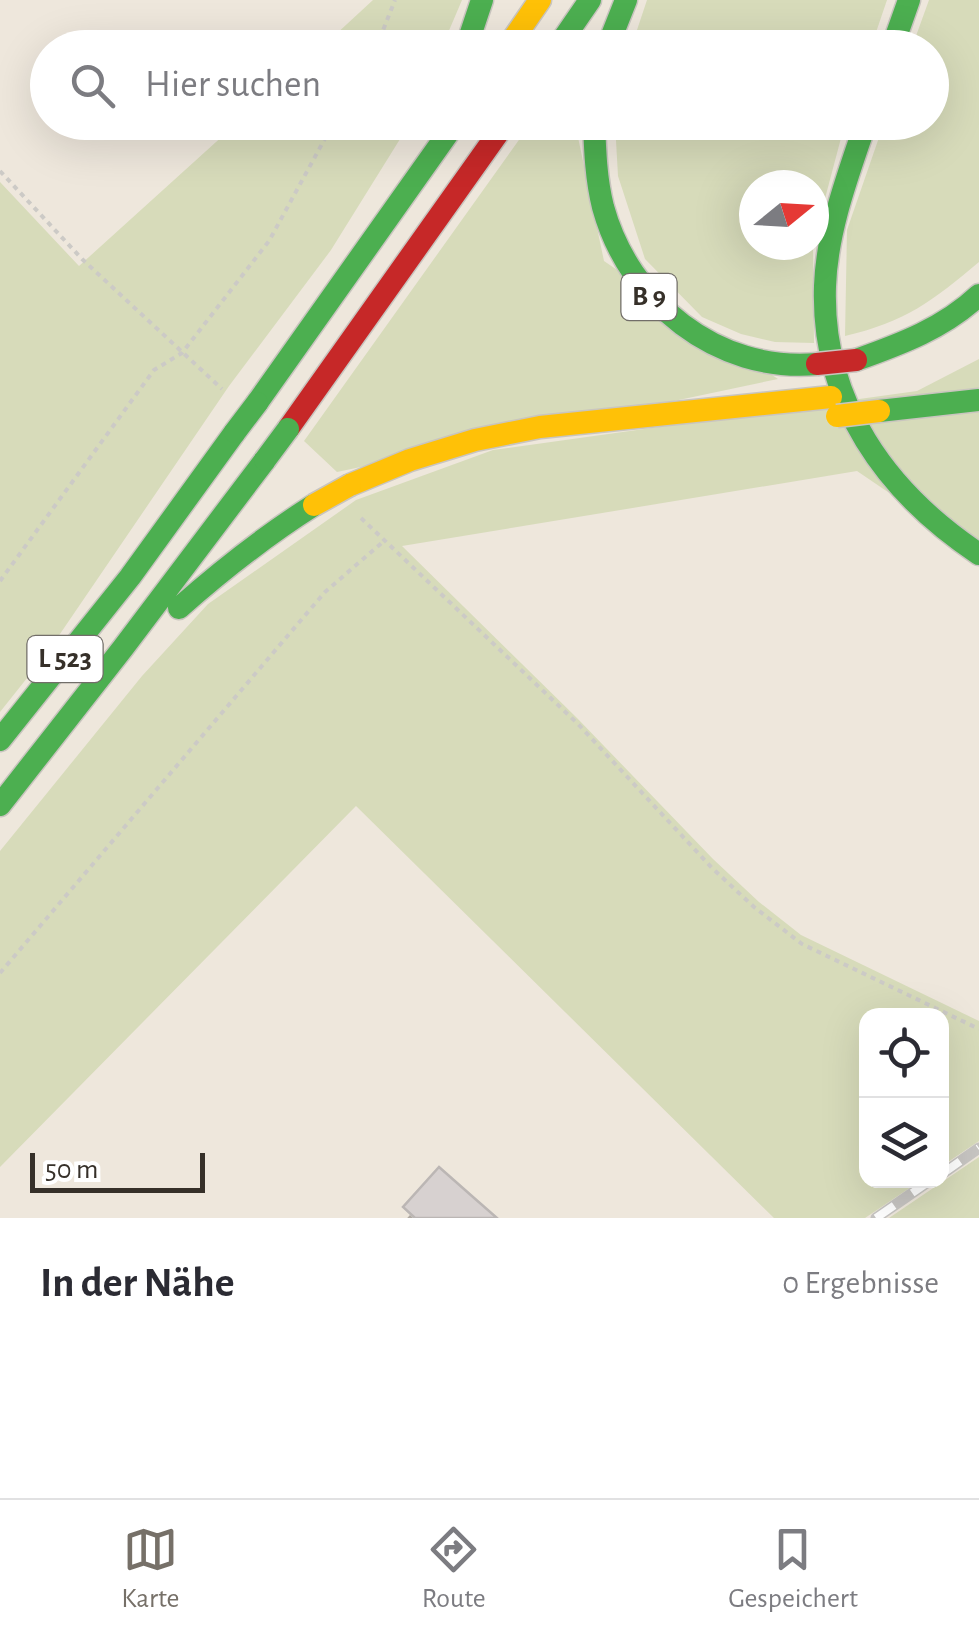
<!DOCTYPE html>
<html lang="de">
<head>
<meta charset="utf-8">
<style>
  body { margin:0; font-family:"Alegreya Sans",sans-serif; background:#f2f2f3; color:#2b2b33 }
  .controls { position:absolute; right:30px; bottom:30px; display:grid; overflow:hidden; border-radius:20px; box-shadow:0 10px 40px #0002 }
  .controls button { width:90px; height:90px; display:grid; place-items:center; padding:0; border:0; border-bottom:2px solid #e1e1e2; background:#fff; color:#2b2b33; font:50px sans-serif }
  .compass { position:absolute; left:739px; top:170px; width:90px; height:90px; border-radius:50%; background:#fff; box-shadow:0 10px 40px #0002; rotate:72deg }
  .scale { position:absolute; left:30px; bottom:25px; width:175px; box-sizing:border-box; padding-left:10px; border:5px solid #363029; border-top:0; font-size:28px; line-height:35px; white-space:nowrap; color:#363029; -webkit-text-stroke:8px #fff; paint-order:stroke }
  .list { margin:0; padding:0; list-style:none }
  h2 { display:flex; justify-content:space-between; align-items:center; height:130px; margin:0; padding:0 40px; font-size:42px }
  h2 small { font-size:32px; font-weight:400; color:#7c7c81 }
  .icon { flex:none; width:55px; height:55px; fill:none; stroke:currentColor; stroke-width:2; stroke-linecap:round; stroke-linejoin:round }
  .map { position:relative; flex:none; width:979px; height:1218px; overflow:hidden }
  .search { position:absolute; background:#fff; box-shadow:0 10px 40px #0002; left:30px; right:30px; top:30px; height:110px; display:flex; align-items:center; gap:25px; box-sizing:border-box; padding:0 35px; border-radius:55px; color:#7c7c81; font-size:38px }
  .sheet { height:280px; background:#fff }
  nav { display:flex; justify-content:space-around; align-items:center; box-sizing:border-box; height:140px; border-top:2px solid #e1e1e2; background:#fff; font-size:28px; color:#7c7c81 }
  nav a { display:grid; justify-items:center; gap:5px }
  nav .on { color:#767068 }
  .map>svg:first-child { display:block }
</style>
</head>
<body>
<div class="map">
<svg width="979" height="1218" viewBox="0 0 979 1218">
  <defs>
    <filter id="shadow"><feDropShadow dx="6" dy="11" stdDeviation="0" flood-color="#0004"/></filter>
  </defs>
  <rect width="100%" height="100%" fill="#eee7dc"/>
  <path fill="#d7dbba" d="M373 0H462L442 47 321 48Z
    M647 0H887L871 47 631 48Z
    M929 0H979V262C933 301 905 322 845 336L847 230 884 123 932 122V48L912 47Z
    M237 123H410L331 250 229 386 47 653 0 712V182L79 266Z
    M531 123H575L604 261 778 379 337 472 304 441Z
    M615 123H845L814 240V185H754V245H813L814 343 775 342 741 334 702 317 645 259 618 176Z
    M979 359V554L857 471 402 546 577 718 713 859 759 902 801 935 979 1021V1141L942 1166V1016H866V1180L920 1181 865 1218H774L356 806 0 1167V851L142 676 208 604 356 500 493 450 917 391Z
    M979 1157V1218H889Z"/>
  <path fill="#d7d1d0" stroke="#bbb6b4" stroke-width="2.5" filter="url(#shadow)" d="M439 1167 473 1197 497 1218H415L403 1207Z"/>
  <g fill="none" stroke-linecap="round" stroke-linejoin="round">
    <g stroke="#c9c5bf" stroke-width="25">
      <path id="fast" d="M466 48 482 0
        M557 48 590 0
        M607 48 626 0
        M892 48 909 0
        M594 122C595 151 596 179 603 207 629 302 717 373 817 364
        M866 122C848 175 827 230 825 286 821 402 886 492 979 554
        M856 360C901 344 944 328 979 295
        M257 403 456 122
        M879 411 979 400
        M179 608C222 570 265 536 314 505
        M0 740 130 577 235 432
        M0 805 123 648 265 460"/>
    </g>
    <g stroke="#c9c5bf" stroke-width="25">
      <path id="slow" d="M507 48 540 0
        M350 485 410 460 475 440 540 427 831 397"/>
    </g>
    <g stroke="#c9c5bf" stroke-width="25">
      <path id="jam" d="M288 429 506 122"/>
    </g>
    <path stroke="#cccac6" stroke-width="4" stroke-dasharray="5 5" stroke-linecap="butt" d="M376 48 395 0
      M0 171 82 259 222 389
      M361 518 578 724 712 868 754 907 802 944 979 1029
      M0 581 154 370 182 353 269 241 334 122
      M0 973 325 592 385 540"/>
    <use href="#fast" stroke="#4caf50" stroke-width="22"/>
    <use href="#slow" stroke="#ffc107" stroke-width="22"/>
    <use href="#jam" stroke="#c62828" stroke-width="22"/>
    <g stroke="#c7c5c2" stroke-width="11">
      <path id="rail" d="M942 1174 979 1148
        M876 1218 931 1180"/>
    </g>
    <use href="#rail" stroke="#fff" stroke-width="8" stroke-dasharray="22" stroke-linecap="butt"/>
    <g stroke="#c9c5bf" stroke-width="25" stroke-linecap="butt">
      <path id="fast-bridge" d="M235 432 257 403
        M265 460 288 429"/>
    </g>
    <g stroke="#c9c5bf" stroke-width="25" stroke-linecap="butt">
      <path id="slow-bridge" d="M837 416 879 411
        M314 505 350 485"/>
    </g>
    <g stroke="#c9c5bf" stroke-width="25" stroke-linecap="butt">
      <path id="jam-bridge" d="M817 364 856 360"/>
    </g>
    <use href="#fast-bridge" stroke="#4caf50" stroke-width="22"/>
    <use href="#slow-bridge" stroke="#ffc107" stroke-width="22"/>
    <use href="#jam-bridge" stroke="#c62828" stroke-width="22"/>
  </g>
  <g text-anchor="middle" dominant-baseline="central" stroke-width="8" stroke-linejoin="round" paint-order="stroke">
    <g fill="#fff" stroke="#726e69" stroke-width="2.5">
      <rect x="621.5" y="274" width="55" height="46" rx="8"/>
      <rect x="27.5" y="636" width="75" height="46" rx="8"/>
    </g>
    <g font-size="28" font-weight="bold" fill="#363029">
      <text x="649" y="297">B 9</text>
      <text x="65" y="659">L 523</text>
    </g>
  </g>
</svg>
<div class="controls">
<button><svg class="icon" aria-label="locate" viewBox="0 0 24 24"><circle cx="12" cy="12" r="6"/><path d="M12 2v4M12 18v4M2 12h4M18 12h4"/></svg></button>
<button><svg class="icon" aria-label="layers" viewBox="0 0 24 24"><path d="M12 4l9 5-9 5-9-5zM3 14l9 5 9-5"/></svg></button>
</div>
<svg class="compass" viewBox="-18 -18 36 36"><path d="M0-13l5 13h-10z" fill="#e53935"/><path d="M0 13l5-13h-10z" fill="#7c7c81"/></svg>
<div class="scale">50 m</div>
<div class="search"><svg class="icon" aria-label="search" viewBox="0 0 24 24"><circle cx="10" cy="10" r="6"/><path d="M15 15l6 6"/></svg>Hier suchen</div>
</div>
<section class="sheet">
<h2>In der Nähe<small>0 Ergebnisse</small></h2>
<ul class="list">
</ul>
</section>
<nav>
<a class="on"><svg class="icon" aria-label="map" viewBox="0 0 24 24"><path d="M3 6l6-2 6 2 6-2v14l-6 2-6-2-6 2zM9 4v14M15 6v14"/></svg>Karte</a>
<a><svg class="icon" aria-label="directions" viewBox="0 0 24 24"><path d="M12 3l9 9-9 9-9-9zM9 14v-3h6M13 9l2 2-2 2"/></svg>Route</a>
<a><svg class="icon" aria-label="saved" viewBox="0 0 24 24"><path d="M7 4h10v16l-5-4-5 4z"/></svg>Gespeichert</a>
</nav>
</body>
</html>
